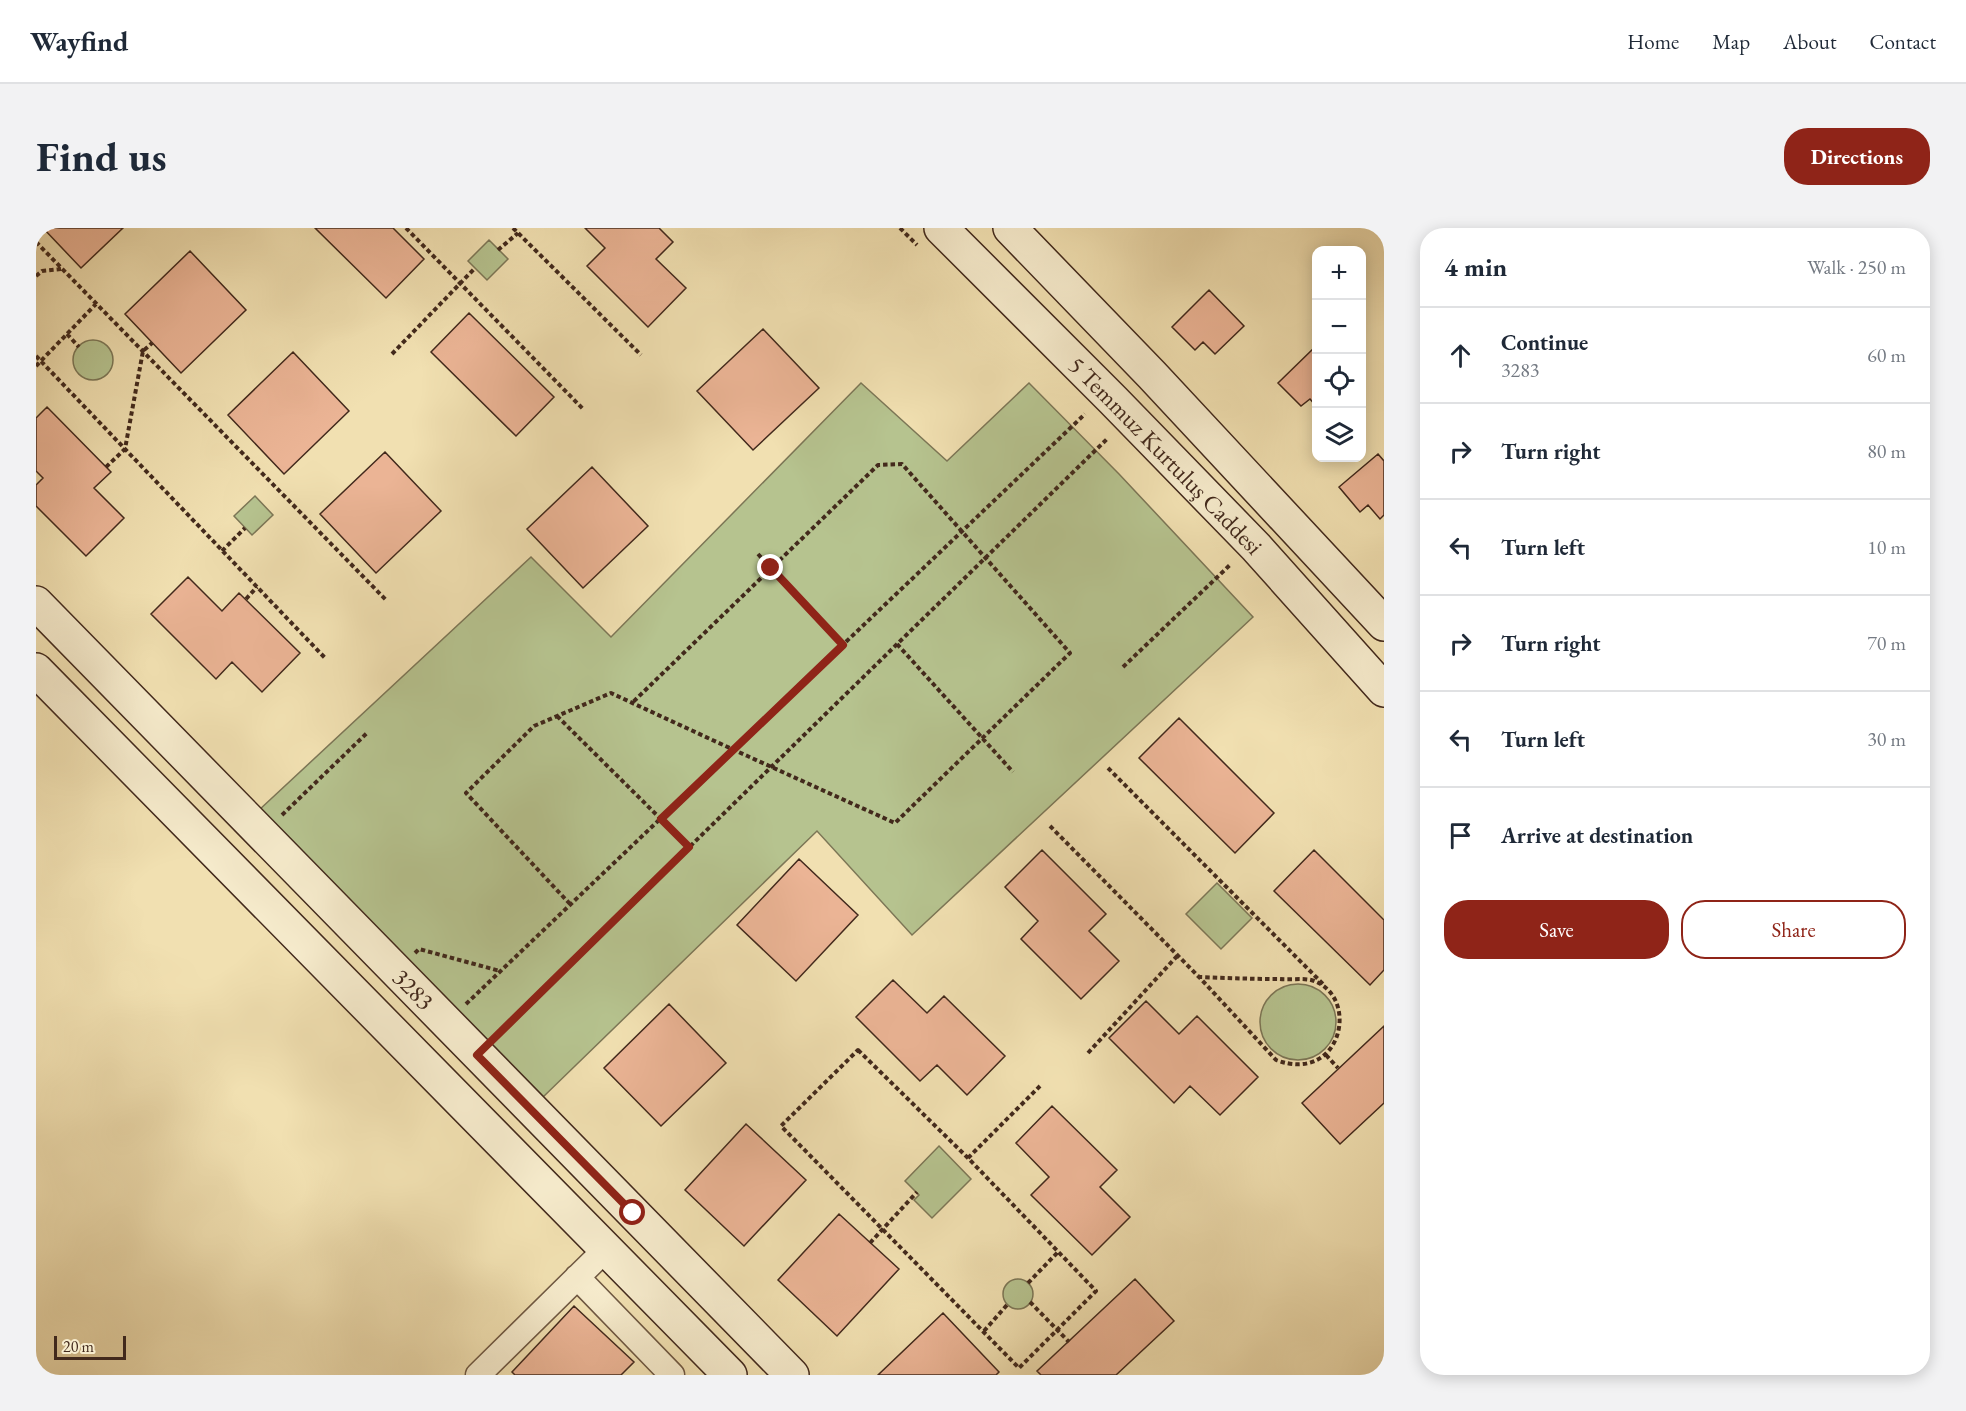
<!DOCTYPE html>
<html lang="en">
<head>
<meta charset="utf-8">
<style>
  body { margin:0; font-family:"EB Garamond",serif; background:#f2f2f3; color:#1f2937 }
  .controls { position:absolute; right:18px; top:18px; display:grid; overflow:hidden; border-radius:12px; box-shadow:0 3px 15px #0003 }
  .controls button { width:54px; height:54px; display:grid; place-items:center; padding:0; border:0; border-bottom:2px solid #e0e1e3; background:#fff; color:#1f2937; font:30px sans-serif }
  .scale { position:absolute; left:18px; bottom:15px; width:72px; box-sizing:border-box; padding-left:6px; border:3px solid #42291c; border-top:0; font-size:16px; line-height:21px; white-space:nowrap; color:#42291c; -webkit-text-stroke:4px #f6ebcc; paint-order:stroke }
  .stop { position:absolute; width:18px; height:18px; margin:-14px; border:4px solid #8f2418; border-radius:50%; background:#fff }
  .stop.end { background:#8f2418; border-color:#fff; box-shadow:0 2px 6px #0008 }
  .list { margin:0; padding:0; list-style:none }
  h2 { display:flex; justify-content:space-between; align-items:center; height:78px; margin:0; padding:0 24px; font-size:26px }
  h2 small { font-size:20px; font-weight:400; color:#747a83 }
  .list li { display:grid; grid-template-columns:39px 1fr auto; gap:18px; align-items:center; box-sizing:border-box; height:96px; padding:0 24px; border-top:2px solid #e0e1e3 }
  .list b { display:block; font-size:22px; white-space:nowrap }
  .list p { margin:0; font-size:20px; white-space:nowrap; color:#747a83 }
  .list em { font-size:20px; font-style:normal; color:#747a83 }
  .actions { display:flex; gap:12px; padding:18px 24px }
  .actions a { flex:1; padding:14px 0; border:2px solid #8f2418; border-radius:24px; text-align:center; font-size:21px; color:#8f2418 }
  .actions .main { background:#8f2418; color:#fff }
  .icon { flex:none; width:33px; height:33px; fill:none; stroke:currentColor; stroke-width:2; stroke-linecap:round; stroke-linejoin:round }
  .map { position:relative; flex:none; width:1348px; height:1147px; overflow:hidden; border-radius:24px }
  header { display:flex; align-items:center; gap:36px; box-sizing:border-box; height:84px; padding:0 30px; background:#fff; border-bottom:2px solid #e0e1e3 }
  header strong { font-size:28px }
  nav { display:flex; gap:33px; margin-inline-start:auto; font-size:21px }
  .intro { display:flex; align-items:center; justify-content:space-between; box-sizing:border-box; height:144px; padding:0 36px }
  h1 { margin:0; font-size:42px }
  .button { padding:15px 27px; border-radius:24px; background:#8f2418; color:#fff; font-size:21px; font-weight:700 }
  main { display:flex; gap:36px; padding:0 36px }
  aside { flex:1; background:#fff; border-radius:24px; box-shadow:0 3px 15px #0003 }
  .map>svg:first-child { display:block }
</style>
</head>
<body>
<header>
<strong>Wayfind</strong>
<nav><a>Home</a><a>Map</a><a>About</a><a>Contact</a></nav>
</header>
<div class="intro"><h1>Find us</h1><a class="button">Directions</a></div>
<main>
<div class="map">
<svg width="1348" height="1147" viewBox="0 0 1348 1147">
  <rect width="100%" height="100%" fill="#f1e0b1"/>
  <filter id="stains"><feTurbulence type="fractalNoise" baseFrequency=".00333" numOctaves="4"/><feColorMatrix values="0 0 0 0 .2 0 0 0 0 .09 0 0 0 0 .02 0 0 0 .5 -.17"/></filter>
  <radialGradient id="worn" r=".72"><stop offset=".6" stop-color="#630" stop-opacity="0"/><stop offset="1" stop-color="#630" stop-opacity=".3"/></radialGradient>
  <path fill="#b6c38f" stroke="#7c7656" stroke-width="1.5" d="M453 12 472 31 451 52 432 33Z
    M37 132a20 20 0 1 1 40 0a20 20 0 1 1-40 0Z
    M825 155 911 233 993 155 1083 246 1217 389 876 707 781 603 505 871 222 583 495 329 575 409Z
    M219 268 237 287 216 307 198 288Z
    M1181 655 1216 690 1185 721 1150 686Z
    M1224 794a38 38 0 1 1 76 0a38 38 0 1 1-76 0Z
    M903 918 935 951 896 990 878 972 883 967 869 953Z
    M967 1066a15 15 0 1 1 30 0a15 15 0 1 1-30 0Z"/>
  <path fill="#ebb495" stroke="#42291c" stroke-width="1.5" d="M7 0H87L45 40Z
    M279 0H357L388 31 350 70Z
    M549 0H623L637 14 620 31 650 60 612 99 551 38 569 20Z
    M154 23 210 82 145 145 89 86Z
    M1173 62 1208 98 1179 126 1167 114 1159 122 1136 99Z
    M433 85 518 169 480 208 395 124Z
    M727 101 783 160 717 222 661 163Z
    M1279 119 1280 178 1274 171 1265 178 1242 155Z
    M257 124 313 183 248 246 192 187Z
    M11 179 75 244 58 260 88 290 50 328 0 278V257L7 250 0 243V190Z
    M349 224 405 283 340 345 284 286Z
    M1342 226 1348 233V287L1344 291 1332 277 1324 284 1303 259Z
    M556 239 612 298 547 360 491 301Z
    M152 349 186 383 203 365 264 425 226 464 196 434 180 451 115 386Z
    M1143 490 1238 585 1199 625 1103 530Z
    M1006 622 1070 686 1053 703 1083 733 1045 771 985 711 1002 693 969 659Z
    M1278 622 1348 692V742L1334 757 1238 663Z
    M763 631 822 687 760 753 701 697Z
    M857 752 891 785 908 768 969 828 931 867 901 837 884 853 820 789Z
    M1110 773 1143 806 1161 788 1222 849 1184 887 1154 858 1138 875 1073 810Z
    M633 776 690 835 625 898 568 840Z
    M1348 798V875L1304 916 1266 875Z
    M1016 878 1081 942 1064 959 1094 989 1056 1027 995 967 1013 949 980 915Z
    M710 896 770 952 708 1018 649 962Z
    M803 986 863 1041 801 1108 742 1052Z
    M1099 1051 1138 1093 1080 1147H1005L1001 1143Z
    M538 1078 598 1134 585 1147H479L476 1144Z
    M907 1085 963 1144 960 1147H842Z"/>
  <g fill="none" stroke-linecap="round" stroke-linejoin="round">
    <g stroke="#6e5741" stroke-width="27">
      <path id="street" d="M541 1049 636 1147
        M442 1147 571 1020"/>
    </g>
    <g stroke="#42291c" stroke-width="36">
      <g id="secondary">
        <path id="s1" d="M905 0 1077 172 1220 319 1348 462"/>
        <path d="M974 0 1116 147 1348 396"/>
        <path id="s2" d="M0 375 756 1147"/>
        <path d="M0 442 694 1147"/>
      </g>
    </g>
    <path stroke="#42291c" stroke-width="4" stroke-dasharray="4.5 3" stroke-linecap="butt" d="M370 0 548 182
      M477 0 605 127
      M864 0 881 17
      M0 14 351 373
      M462 22 482 5
      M0 48 6 43 25 41
      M31 106 43 119
      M356 126 439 40
      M0 128 290 431
      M0 138 60 76
      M70 239 89 221 107 123 116 115
      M186 323 209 300
      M722 326 807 417
      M210 371 221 359
      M861 416 977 544
      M1087 439 1195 336
      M521 488 653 619
      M1072 540 1289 758
      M246 587 332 504
      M1014 598 1163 749 1240 832C1307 857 1325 766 1275 752 1266 750 1253 752 1243 751 1216 751 1190 750 1163 749
      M534 676 430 565 498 498 575 465C669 509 764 552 859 595L1034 425 866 236 842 237 596 475
      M379 725 383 721 464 743
      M430 776 1049 186
      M461 807 1072 210
      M822 822 932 930 1060 1063 983 1140 745 898Z
      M1052 825 1142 727
      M1290 827 1302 840
      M932 930 1004 858
      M834 1015 881 964
      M992 1055 1022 1024
      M994 1074 1033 1114
      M948 1103 971 1077"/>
    <use href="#street" stroke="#f6ebcc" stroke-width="24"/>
    <use href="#secondary" stroke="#f6ebcc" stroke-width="33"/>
  </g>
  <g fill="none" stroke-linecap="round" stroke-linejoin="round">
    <path stroke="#8f2418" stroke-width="8" d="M597 985 441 827 653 619 625 591 807 417 735 340"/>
  </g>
  <g text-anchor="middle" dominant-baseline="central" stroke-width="4.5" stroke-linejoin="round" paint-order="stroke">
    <g font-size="24" fill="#42291c" stroke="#f6ebcc">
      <text stroke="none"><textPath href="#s1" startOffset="320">5 Temmuz Kurtuluş Caddesi</textPath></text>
      <text stroke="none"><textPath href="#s2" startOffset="540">3283</textPath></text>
    </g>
  </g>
  <rect width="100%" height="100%" filter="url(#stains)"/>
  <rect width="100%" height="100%" fill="url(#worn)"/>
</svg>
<div class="controls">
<button>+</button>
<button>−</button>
<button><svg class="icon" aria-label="locate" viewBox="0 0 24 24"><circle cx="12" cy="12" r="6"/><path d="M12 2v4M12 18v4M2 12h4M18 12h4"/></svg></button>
<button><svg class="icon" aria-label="layers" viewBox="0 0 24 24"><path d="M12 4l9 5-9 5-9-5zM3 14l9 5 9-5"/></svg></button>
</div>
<div class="scale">20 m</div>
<div class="stop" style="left:597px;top:985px"></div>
<div class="stop end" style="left:735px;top:340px"></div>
</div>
<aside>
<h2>4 min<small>Walk · 250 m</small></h2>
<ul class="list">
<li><svg class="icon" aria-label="ahead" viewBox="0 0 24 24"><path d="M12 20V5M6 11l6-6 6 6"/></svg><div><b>Continue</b><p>3283</p></div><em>60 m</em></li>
<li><svg class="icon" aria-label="right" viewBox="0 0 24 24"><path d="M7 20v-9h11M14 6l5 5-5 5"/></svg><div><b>Turn right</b></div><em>80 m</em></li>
<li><svg class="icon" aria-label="left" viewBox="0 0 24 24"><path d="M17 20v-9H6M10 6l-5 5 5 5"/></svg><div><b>Turn left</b></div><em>10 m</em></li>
<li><svg class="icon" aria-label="right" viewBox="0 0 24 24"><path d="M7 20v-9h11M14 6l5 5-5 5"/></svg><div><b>Turn right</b></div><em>70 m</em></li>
<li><svg class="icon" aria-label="left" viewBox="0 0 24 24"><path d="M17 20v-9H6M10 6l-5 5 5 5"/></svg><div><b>Turn left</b></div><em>30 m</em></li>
<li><svg class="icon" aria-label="arrive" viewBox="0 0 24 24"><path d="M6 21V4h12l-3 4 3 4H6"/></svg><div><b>Arrive at destination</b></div></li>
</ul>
<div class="actions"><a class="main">Save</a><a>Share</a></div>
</aside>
</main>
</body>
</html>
